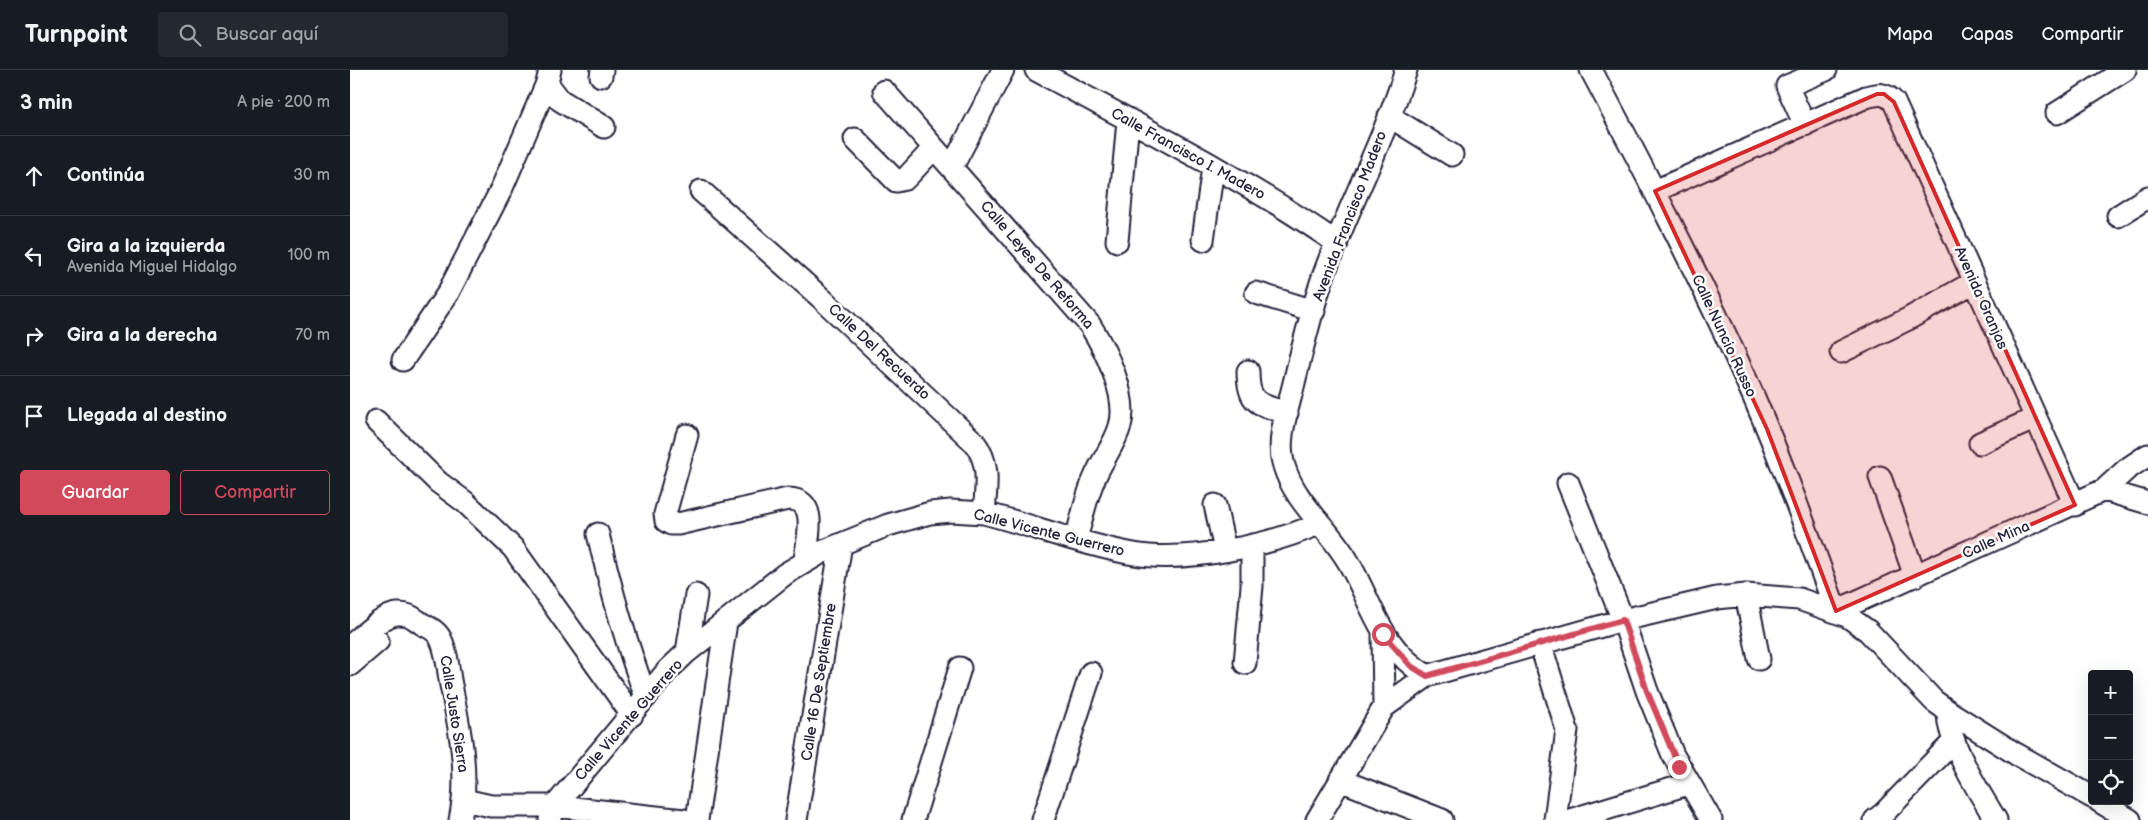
<!DOCTYPE html>
<html lang="es">
<head>
<meta charset="utf-8">
<style>
  body { margin:0; font-family:"Balsamiq Sans",sans-serif; background:#242831; color:#f1f3f6 }
  .controls { position:absolute; right:15px; bottom:15px; display:grid; overflow:hidden; border-radius:5px; box-shadow:0 5px 20px #0002 }
  .controls button { width:45px; height:45px; display:grid; place-items:center; padding:0; border:0; border-bottom:1px solid #363941; background:#171b24; color:#f1f3f6; font:25px sans-serif }
  .stop { position:absolute; width:15px; height:15px; margin:-11px; border:4px solid #d1495b; border-radius:50%; background:#fff }
  .stop.end { background:#d1495b; border-color:#fff; box-shadow:0 1px 5px #0008 }
  .list { margin:0; padding:0; list-style:none }
  h2 { display:flex; justify-content:space-between; align-items:center; height:65px; margin:0; padding:0 20px; font-size:21px }
  h2 small { font-size:16px; font-weight:400; color:#9ea1a6 }
  .list li { display:grid; grid-template-columns:32px 1fr auto; gap:15px; align-items:center; box-sizing:border-box; height:80px; padding:0 20px; border-top:1px solid #363941 }
  .list b { display:block; font-size:19px; white-space:nowrap }
  .list p { margin:0; font-size:16px; white-space:nowrap; color:#9ea1a6 }
  .list em { font-size:16px; font-style:normal; color:#9ea1a6 }
  .actions { display:flex; gap:10px; padding:15px 20px }
  .actions a { flex:1; padding:11px 0; border:1px solid #d1495b; border-radius:5px; text-align:center; font-size:18px; color:#d1495b }
  .actions .main { background:#d1495b; color:#fff }
  .icon { flex:none; width:28px; height:28px; fill:none; stroke:currentColor; stroke-width:2; stroke-linecap:round; stroke-linejoin:round }
  .map { position:relative; flex:none; width:1798px; height:750px; overflow:hidden }
  header { display:flex; align-items:center; gap:30px; box-sizing:border-box; height:70px; padding:0 25px; background:#171b24; border-bottom:1px solid #363941 }
  header strong { font-size:24px }
  nav { display:flex; gap:28px; margin-inline-start:auto; font-size:18px }
  .search { width:350px; height:45px; background:#242831; display:flex; align-items:center; gap:12px; box-sizing:border-box; padding:0 18px; border-radius:5px; color:#9ea1a6; font-size:19px }
  main { display:flex }
  aside { flex:1; background:#171b24 }
  .map>svg:first-child { display:block }
</style>
</head>
<body>
<header>
<strong>Turnpoint</strong>
<div class="search"><svg class="icon" aria-label="search" viewBox="0 0 24 24"><circle cx="10" cy="10" r="6"/><path d="M15 15l6 6"/></svg>Buscar aquí</div>
<nav><a>Mapa</a><a>Capas</a><a>Compartir</a></nav>
</header>
<main>
<aside>
<h2>3 min<small>A pie · 200 m</small></h2>
<ul class="list">
<li><svg class="icon" aria-label="ahead" viewBox="0 0 24 24"><path d="M12 20V5M6 11l6-6 6 6"/></svg><div><b>Continúa</b></div><em>30 m</em></li>
<li><svg class="icon" aria-label="left" viewBox="0 0 24 24"><path d="M17 20v-9H6M10 6l-5 5 5 5"/></svg><div><b>Gira a la izquierda</b><p>Avenida Miguel Hidalgo</p></div><em>100 m</em></li>
<li><svg class="icon" aria-label="right" viewBox="0 0 24 24"><path d="M7 20v-9h11M14 6l5 5-5 5"/></svg><div><b>Gira a la derecha</b></div><em>70 m</em></li>
<li><svg class="icon" aria-label="arrive" viewBox="0 0 24 24"><path d="M6 21V4h12l-3 4 3 4H6"/></svg><div><b>Llegada al destino</b></div></li>
</ul>
<div class="actions"><a class="main">Guardar</a><a>Compartir</a></div>
</aside>
<div class="map">
<svg width="1798" height="750" viewBox="0 0 1798 750">
  <rect width="100%" height="100%" fill="#fff"/>
  <filter id="ink" filterUnits="userSpaceOnUse"><feTurbulence type="fractalNoise" baseFrequency=".02" numOctaves="2"/><feDisplacementMap in="SourceGraphic" scale="10" xChannelSelector="R" yChannelSelector="G"/><feConvolveMatrix kernelMatrix="1 2 1 2 8 2 1 2 1" color-interpolation-filters="sRGB"/></filter>
  <g filter="url(#ink)">
    <g fill="none" stroke-linecap="round" stroke-linejoin="round">
      <g stroke="#22223b" stroke-width="25">
        <path id="minor" d="M686 0C787 55 892 107 987 173
          M1056 0C1034 70 999 135 974 204 961 241 952 280 943 317 937 342 926 371 934 396 945 433 980 459 999 493 1024 537 1030 577 1077 606
          M1241 0C1294 100 1347 201 1394 305 1429 382 1457 462 1486 541L1754 420 1777 399 1798 385
          M251 6 252 0
          M197 13 210 30 254 57
          M534 21 740 255C755 279 779 327 770 356 765 374 752 390 745 407 736 426 732 449 726 469
          M1707 43 1775 0
          M1039 46 1102 85
          M1455 55 1437 16 1476 0
          M505 69 546 111 555 109 558 106 584 78
          M602 97 653 0
          M351 121 470 227 624 372C641 394 636 417 634 443
          M1305 121 1516 27C1528 24 1535 22 1544 32L1725 435
          M1768 146 1798 127
          M853 170 863 97
          M767 171 778 51
          M906 223 964 241
          M1491 282 1558 249 1624 212
          M53 290 98 223 151 120 197 13 200 0
          M898 301C898 334 908 334 937 343
          M26 351 88 412 115 432 163 478 282 645
          M337 365 315 444 316 451 321 454H328L438 429C470 429 457 469 455 491
          M1630 373 1686 348
          M1530 407 1565 506
          M1218 413 1273 550 1297 621 1323 685 1361 750
          M1754 420 1798 433
          M865 435 875 480
          M248 464C261 520 276 573 296 627
          M1396 525 1409 589
          M1033 564 1034 637
          M1190 573 1217 660 1205 750
          M0 576C11 567 33 545 47 544 60 543 64 549 74 555 80 558 85 560 89 566 96 577 98 597 100 610 109 656 120 703 110 750
          M337 582 346 525
          M895 593 902 516V475
          M0 595 28 571
          M1598 641C1597 672 1630 724 1646 750
          M990 710 1092 750
          M114 730 141 736H205L334 750
          M1749 731 1780 750
          M200 750 205 736 318 600 337 582 435 504 474 481 538 455 580 443 601 441 634 443C684 456 733 475 784 484 836 493 923 475 970 453
          M347 750 376 552
          M446 750 491 474
          M563 750 610 598
          M693 750 741 603
          M967 750 1034 637 1077 606 1273 550 1367 528 1396 525 1449 529 1497 546 1518 561 1584 631 1598 641 1666 684 1742 727
          M1220 750 1338 714
          M1525 750 1534 743 1604 671"/>
      </g>
      <use href="#minor" stroke="#fff" stroke-width="21"/>
    </g>
  </g>
  <g fill="none" stroke-linecap="round" stroke-linejoin="round" filter="url(#ink)">
    <path stroke="#d1495b" stroke-width="6" d="M1033 564 1061 596 1077 606 1273 550 1297 621 1329 697"/>
  </g>
  <path fill="#d62828" fill-opacity="0.2" stroke="#d62828" stroke-width="4" stroke-linejoin="round" d="M1527 24H1534L1544 32 1725 435 1486 541 1417 359 1305 121Z"/>
  <g text-anchor="middle" dominant-baseline="central" stroke-width="5" stroke-linejoin="round" paint-order="stroke">
    <g font-size="15" fill="#22223b" stroke="#fff">
      <text transform="translate(838 84) rotate(29)">Calle Francisco I. Madero</text>
      <text transform="translate(1000 146) rotate(-69)">Avenida Francisco Madero</text>
      <text transform="translate(687 195) rotate(49)">Calle Leyes De Reforma</text>
      <text transform="translate(1631 228) rotate(66)">Avenida Granjas</text>
      <text transform="translate(1374 266) rotate(65)">Calle Nuncio Russo</text>
      <text transform="translate(529 282) rotate(43)">Calle Del Recuerdo</text>
      <text transform="translate(699 463) rotate(14)">Calle Vicente Guerrero</text>
      <text transform="translate(1646 470) rotate(-24)">Calle Mina</text>
      <text transform="translate(469 612) rotate(-81)">Calle 16 De Septiembre</text>
      <text transform="translate(104 644) rotate(81)">Calle Justo Sierra</text>
      <text transform="translate(279 650) rotate(-49)">Calle Vicente Guerrero</text>
    </g>
  </g>
</svg>
<div class="controls">
<button>+</button>
<button>−</button>
<button><svg class="icon" aria-label="locate" viewBox="0 0 24 24"><circle cx="12" cy="12" r="6"/><path d="M12 2v4M12 18v4M2 12h4M18 12h4"/></svg></button>
</div>
<div class="stop" style="left:1033px;top:564px"></div>
<div class="stop end" style="left:1329px;top:697px"></div>
</div>
</main>
</body>
</html>
